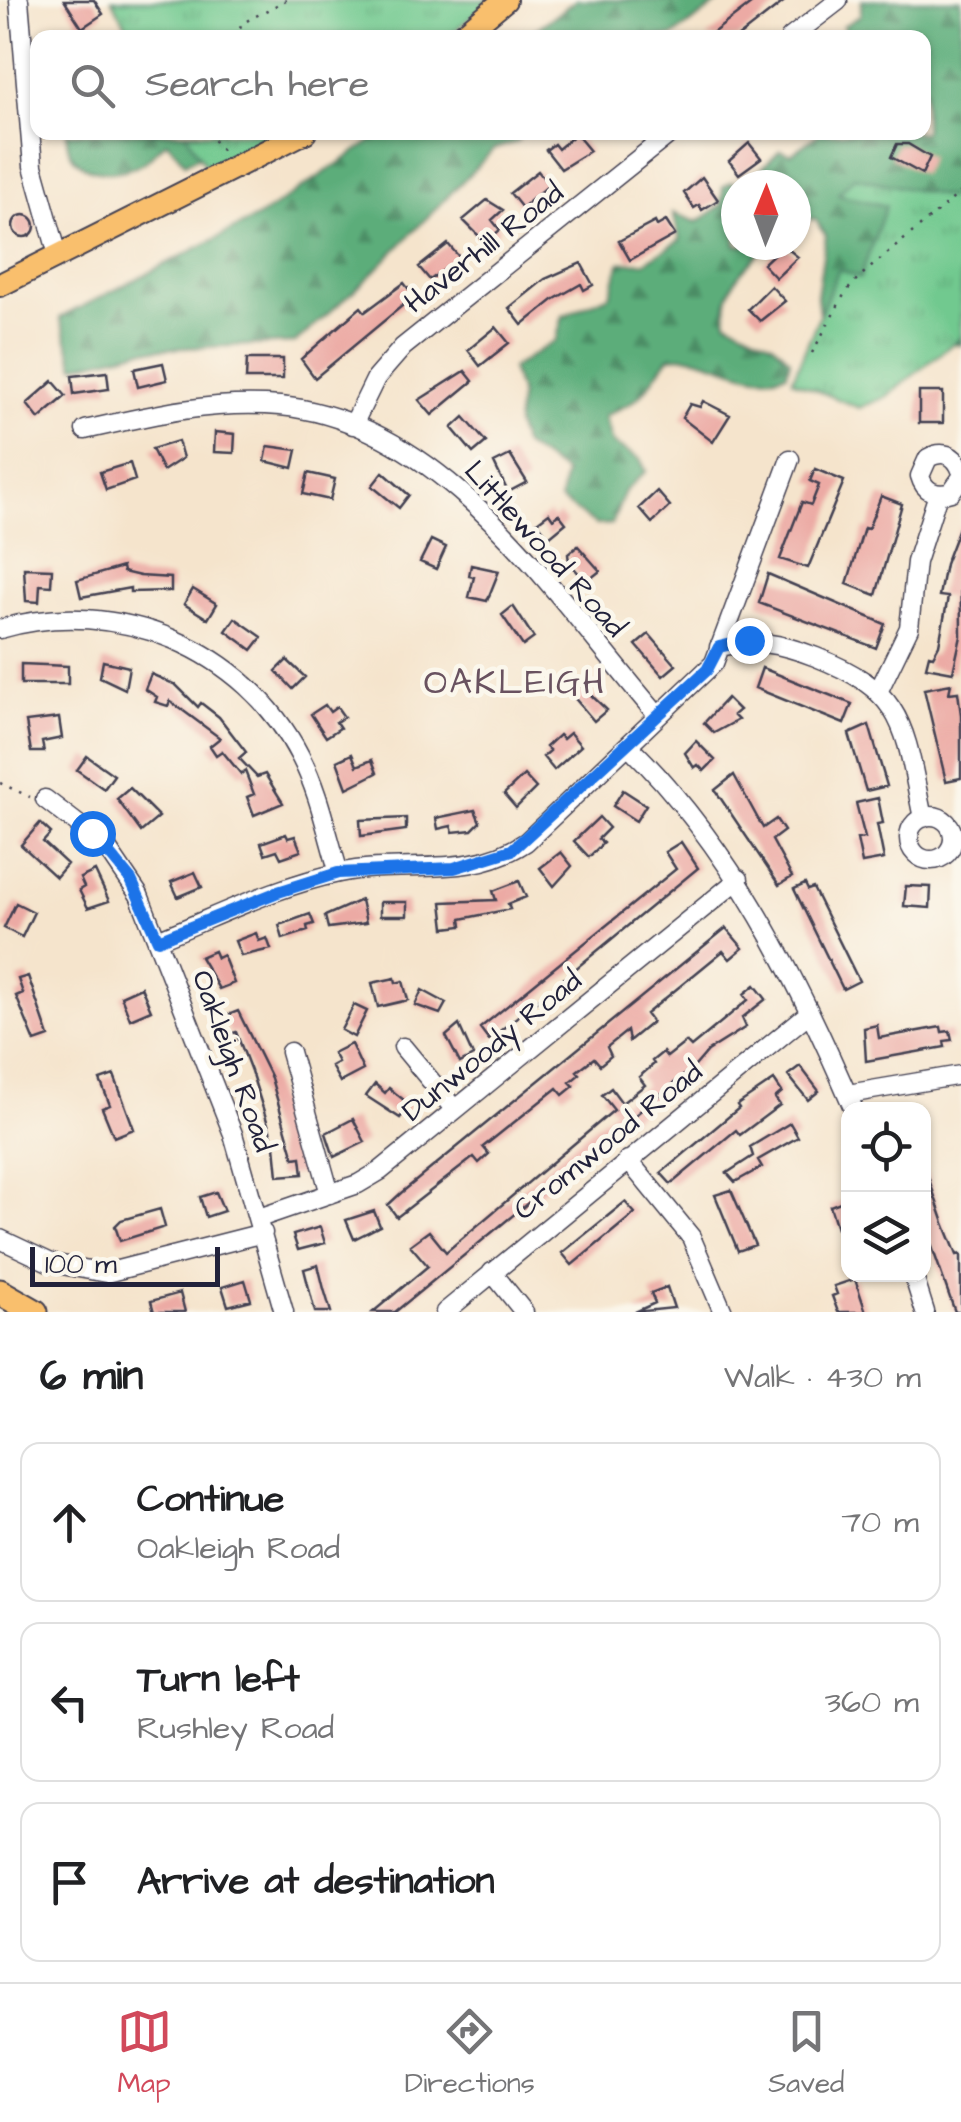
<!DOCTYPE html>
<html lang="en">
<head>
<meta charset="utf-8">
<style>
  body { margin:0; font-family:"Architects Daughter",sans-serif; background:#f2f2f2; color:#202124 }
  .controls { position:absolute; right:30px; bottom:30px; display:grid; overflow:hidden; border-radius:20px; box-shadow:0 2px 8px #0004 }
  .controls button { width:90px; height:90px; display:grid; place-items:center; padding:0; border:0; border-bottom:2px solid #e0e0e0; background:#fff; color:#202124; font:50px sans-serif }
  .compass { position:absolute; left:721px; top:170px; width:90px; height:90px; border-radius:50%; background:#fff; box-shadow:0 2px 8px #0004; rotate:1deg }
  .scale { position:absolute; left:30px; bottom:25px; width:190px; box-sizing:border-box; padding-left:10px; border:5px solid #22223b; border-top:0; font-size:28px; line-height:35px; white-space:nowrap; color:#22223b; -webkit-text-stroke:8px #fbf7ec; paint-order:stroke }
  .stop { position:absolute; width:30px; height:30px; margin:-22px; border:8px solid #1a73e8; border-radius:50%; background:#fff }
  .stop.end { background:#1a73e8; border-color:#fff; box-shadow:0 2px 10px #0008 }
  .list { margin:0; padding:0; list-style:none }
  h2 { display:flex; justify-content:space-between; align-items:center; height:130px; margin:0; padding:0 40px; font-size:42px }
  h2 small { font-size:32px; font-weight:400; color:#757577 }
  .list li { display:grid; grid-template-columns:65px 1fr auto; gap:30px; align-items:center; box-sizing:border-box; height:160px; margin:0 20px 20px; padding:0 20px; border:2px solid #e0e0e0; border-radius:20px }
  .list b { display:block; font-size:38px; white-space:nowrap }
  .list p { margin:0; font-size:32px; white-space:nowrap; color:#757577 }
  .list em { font-size:32px; font-style:normal; color:#757577 }
  .icon { flex:none; width:55px; height:55px; fill:none; stroke:currentColor; stroke-width:2; stroke-linecap:round; stroke-linejoin:round }
  .map { position:relative; flex:none; width:961px; height:1312px; overflow:hidden }
  .search { position:absolute; background:#fff; box-shadow:0 2px 8px #0004; left:30px; right:30px; top:30px; height:110px; display:flex; align-items:center; gap:25px; box-sizing:border-box; padding:0 35px; border-radius:20px; color:#757577; font-size:38px }
  .sheet { height:670px; background:#fff }
  nav { display:flex; justify-content:space-around; align-items:center; box-sizing:border-box; height:140px; border-top:2px solid #e0e0e0; background:#fff; font-size:28px; color:#757577 }
  nav a { display:grid; justify-items:center; gap:5px }
  nav .on { color:#d1495b }
  .map>svg:first-child { display:block }
</style>
</head>
<body>
<div class="map">
<svg width="961" height="1312" viewBox="0 0 961 1312">
  <defs>
    <pattern id="forest-firs" width="22" height="20" patternUnits="userSpaceOnUse" patternTransform="scale(2.5)"><rect width="22" height="20" fill="#5cad7a"/><path d="M5 1l3.5 6h-7zM16 11l3.5 6h-7z" fill="#4c8c65"/></pattern>
    <pattern id="park-tufts" width="24" height="20" patternUnits="userSpaceOnUse" patternTransform="scale(2.5)"><rect width="24" height="20" fill="#71c98f"/><path d="M3 7l-1-3M5 7V3M7 7l1-3M15 17l-1-3M17 17v-4M19 17l1-3" fill="none" stroke="#62ac7c"/></pattern>
  </defs>
  <rect width="100%" height="100%" fill="#fbf7ec"/>
  <filter id="ink" filterUnits="userSpaceOnUse"><feTurbulence type="fractalNoise" baseFrequency=".01" numOctaves="2"/><feDisplacementMap in="SourceGraphic" scale="20" xChannelSelector="R" yChannelSelector="G"/><feConvolveMatrix kernelMatrix="1 2 1 2 8 2 1 2 1" color-interpolation-filters="sRGB"/></filter>
  <filter id="wash" filterUnits="userSpaceOnUse"><feTurbulence type="fractalNoise" baseFrequency=".0048" numOctaves="4" result="noise"/><feDisplacementMap in="SourceGraphic" scale="40" xChannelSelector="R" yChannelSelector="G"/><feGaussianBlur stdDeviation="2.25" result="paint"/><feColorMatrix in="noise" values="0 0 0 0 0 0 0 0 0 0 0 0 0 0 0 0 0 1.4 0 .05"/><feComposite in="paint" operator="in"/></filter>
  <g filter="url(#wash)">
    <rect width="100%" height="100%" fill="#f5e4cc"/>
    <path fill="url(#forest-firs)" stroke="#3f685a" stroke-width="2.5" d="M576 0H719L720 2 672 37H526Z
      M862 0H961V345L821 328 817 296 826 236 816 220 796 216V185H746L780 150 791 154 820 133 924 132V38L850 37 843 26 860 16Z
      M199 132 205 153 185 163 167 142C158 148 152 157 143 163 113 180 64 174 67 133Z
      M385 132 521 133 517 142 494 149 367 279 295 343 142 350 75 366 60 318 262 215Z
      M732 182 737 185 736 245H768C746 266 721 287 727 321L774 344 790 359 787 373C744 388 709 350 669 357 641 394 648 397 604 416L612 443 640 459 646 471 625 491 612 524 596 525 560 500 565 473 523 445 516 425 520 393 511 369 556 340 563 316 610 295 620 263 645 262 680 240 673 213 697 222 721 206 723 187Z"/>
    <path fill="url(#park-tufts)" stroke="#4a7665" stroke-width="2.5" d="M112 0H492L446 38 133 37Z
      M186 133H285L208 171Z
      M854 177 961 200V337L886 397 859 408 792 380 839 269 860 278 886 206 838 194Z"/>
    <g id="blocks">
      <path fill="#ecaaa4" d="M64 0H94L103 14 82 28Z
        M756 0H786L737 38H706Z
        M576 134 590 151 561 169 546 150 554 144 558 149Z
        M749 143 761 158 739 174 729 161Z
        M897 144H908L930 157 922 174 891 157Z
        M538 171 549 185 522 208 510 193Z
        M702 177 718 200 702 210 699 205 694 208 684 193Z
        M487 200 503 210 492 220 500 230 485 242 463 220Z
        M13 226a11 11 0 1 1 22 0a11 11 0 1 1-22 0Z
        M666 221 675 235 630 260 619 241 655 222 657 226Z
        M448 244 460 258 430 280 419 267Z
        M783 245 798 257 776 278 763 264Z
        M581 263 593 285 584 290 581 284 553 300 522 325 509 308 545 279Z
        M404 283 414 296 315 378 301 359 361 307 365 312Z
        M771 286 785 301 760 321 748 309Z
        M496 327 509 343 480 366 468 350Z
        M247 359H283V379H246Z
        M163 363 167 380 138 387 134 369Z
        M465 371 473 381 432 415 419 400Z
        M107 372 109 389 74 394 72 376Z
        M53 381 66 396 39 419 27 404Z
        M919 392H943V423H919Z
        M703 401 730 415 713 442 682 418 690 404 700 407Z
        M464 417 486 442 473 453 452 428Z
        M215 432 235 434 234 453 214 452Z
        M178 441 183 458 163 471 152 449Z
        M268 446 297 450 293 468 265 461Z
        M510 455 527 482 508 492 494 463Z
        M130 463 135 480 106 490 100 472Z
        M815 469 844 481 808 568 780 559 802 502 811 505 819 485 810 481Z
        M383 472 409 495 399 508 372 486Z
        M308 473 335 479 330 500 303 494Z
        M657 491 670 506 652 523 639 508Z
        M881 496 902 504 876 595 847 584 864 528 868 529Z
        M549 513 553 519 559 514 566 523 549 537 537 522Z
        M960 525 961 636 953 672 926 667 929 655 933 656 939 645 948 597 939 596 945 564Z
        M431 540 446 547 436 569 420 562Z
        M578 546 600 571 586 582 569 562 568 554Z
        M471 565 499 571 487 601 469 597 474 577 469 576Z
        M122 567 123 572 140 576 171 578V591L130 592V588L81 597 77 580Z
        M24 568 52 569 51 586 40 585 39 602 26 601Z
        M768 574 885 624 876 648 759 603Z
        M193 589 217 604 208 619 184 604Z
        M513 606 534 638 523 646 502 615Z
        M235 618 262 637 252 650 226 631Z
        M649 634 676 665 663 676 636 645Z
        M287 660 305 677 293 689 276 671Z
        M103 661 129 667 125 689 100 677Z
        M21 664 68 666V684H21Z
        M762 668 852 704 844 724 755 688Z
        M151 674 176 685 198 707 201 703 219 717 246 752 239 758 257 777 265 774 283 803 254 815 247 797 254 794 245 771 241 774 222 751 216 755 210 746 220 738 170 701 168 706 155 702 157 697 145 689Z
        M576 681 607 710 594 721 567 689Z
        M951 684 949 693 958 692 961 715V778L946 781 924 689Z
        M727 698 739 710 733 715 738 720 714 733 704 723Z
        M325 705 330 712 337 707 344 717 336 722 340 728 326 737 311 714Z
        M59 718 62 738 42 742 44 752H31L26 722Z
        M869 725 887 786 866 791 849 734Z
        M570 733 581 746 554 770 543 757 550 751 546 747 559 735 563 739Z
        M696 741 715 760 704 771 698 765 694 768 685 753Z
        M352 754 357 766 372 760 377 773 347 788 337 761Z
        M87 756 114 775 104 789 77 770Z
        M524 775 536 788 516 808 504 794Z
        M734 775 763 828 776 819 784 831 772 840 792 877 779 885 715 790Z
        M130 788 159 817 141 832 117 799Z
        M623 790 646 805 636 821 613 806Z
        M878 798 883 823 877 824 884 859 862 863 857 839 865 838 856 803Z
        M475 810 480 822 472 830 453 832 451 826 438 829 436 818Z
        M599 817 609 828 598 839 603 843 589 857 574 841Z
        M406 818V830L361 836 360 820Z
        M40 823 51 833 43 842 67 864 56 877 21 845Z
        M286 834 288 838 295 836 301 851 281 858 277 850 265 854 261 843Z
        M681 842 698 868 489 1040 480 1028 676 869 665 852Z
        M561 852 572 866 554 886 540 868Z
        M95 871 109 901 88 908 79 890 84 887 80 878Z
        M195 872 202 887 178 897 171 882Z
        M519 881 526 897 508 904 510 909 461 919 462 926 445 928 442 902 496 900 493 891Z
        M805 884 808 890 813 888 859 981 843 989 794 889Z
        M906 886 931 887 930 908 904 906Z
        M361 900 366 923 328 928 325 916Z
        M380 902H407V916H380Z
        M16 903 34 912 22 937 4 928Z
        M310 914 314 924 307 926 308 931 283 939 279 925Z
        M726 928 743 948 730 959 723 951 646 1014 652 1022 629 1041 627 1031 607 1047 611 1056 600 1065 594 1058 577 1071 580 1074 570 1082 574 1086 563 1095 557 1088 483 1147 489 1154 479 1163 474 1157 397 1217 388 1205 401 1193Z
        M256 933 259 941 267 938 271 949 241 956 235 941Z
        M214 951 217 958 223 955 234 983 219 989 200 957Z
        M28 976 49 1037 35 1042 16 996 23 993 18 979Z
        M395 978 396 983 403 981 408 1000 378 1007 372 983Z
        M755 985 766 999 742 1018 746 1027 708 1051 695 1066 395 1312H373L428 1266 410 1245 429 1231 446 1252 614 1110 602 1095 611 1088 622 1103 645 1085 639 1077 654 1064 652 1061 663 1052 667 1057 686 1042 691 1047 748 1000 744 994Z
        M141 987 151 1010 130 1019 121 996Z
        M422 990 446 1003 440 1014 415 1005Z
        M354 1005 367 1011 354 1037 341 1030Z
        M238 1011 271 1078 294 1158 301 1157 303 1174 278 1176 275 1146 251 1071 236 1032 230 1034 223 1017Z
        M459 1025 473 1056 460 1063 446 1036Z
        M877 1025 879 1038 941 1027 942 1032 950 1031 952 1040 944 1041 945 1047 866 1061 864 1028Z
        M351 1044 363 1070 340 1082 331 1066 338 1062 333 1053Z
        M800 1066 819 1091 808 1100 788 1075Z
        M114 1075 134 1129 114 1137 102 1108 110 1105 100 1080Z
        M774 1080 782 1092 775 1098 780 1105 740 1135 736 1130 671 1184 661 1173 739 1108 737 1105Z
        M375 1084 385 1093 389 1088 410 1105 400 1118 366 1096Z
        M353 1119 365 1142 334 1157 326 1133Z
        M790 1123 798 1137 758 1160 762 1167 735 1182 727 1173 753 1156 750 1147Z
        M925 1168 944 1223 957 1255 961 1254V1312H955L926 1230Z
        M731 1190 755 1245 738 1251 715 1195Z
        M216 1192 224 1211 206 1217 200 1197Z
        M848 1199V1225L837 1228 830 1206Z
        M625 1202 635 1213 572 1265 562 1253Z
        M160 1209 165 1227 120 1241 115 1226 121 1220Z
        M374 1211 380 1226 354 1239 346 1220Z
        M320 1227 325 1243 298 1250 293 1235Z
        M318 1265 324 1289 331 1312H315L304 1269Z
        M855 1279 866 1312H838L832 1296 837 1294 834 1286Z
        M245 1280 251 1300 228 1306 222 1287Z
        M667 1287 674 1308 635 1312 655 1303 651 1293Z
        M180 1293 185 1312H154L151 1301Z"/>
    </g>
  </g>
  <g filter="url(#ink)">
    <use href="#blocks" fill-opacity="0" stroke="#423f51" stroke-width="2.5"/>
    <g fill="none" stroke-linecap="round" stroke-linejoin="round">
      <g stroke="#423f51" stroke-width="21">
        <path id="minor" d="M19 0 33 166 58 255
          M790 38 838 1
          M353 425 376 378 403 347 672 132
          M85 430C150 415 213 400 280 406 448 422 557 600 658 716
          M961 470C955 454 942 450 928 458L920 476C924 491 936 497 951 492L961 478
          M0 629C116 595 245 648 300 756 319 792 327 834 339 873
          M719 647C757 639 780 643 816 657 908 693 904 729 923 818
          M879 690 909 628 916 562 938 494
          M628 745C732 847 797 977 854 1110
          M45 799 105 845 139 895 233 1134 284 1312
          M909 838a22 22 0 1 1 44 0a22 22 0 1 1-44 0Z
          M157 940C216 917 276 886 339 873 404 859 467 881 526 842L714 663 790 459
          M403 1047 455 1110
          M290 1052 330 1194
          M848 1094 961 1075
          M628 1160 691 1237 723 1312
          M259 1218 358 1184 380 1171 739 879
          M0 1239 51 1263 106 1273 263 1233
          M492 1272 524 1312
          M913 1274 925 1312
          M445 1312 808 1014"/>
      </g>
      <g stroke="#423f51" stroke-width="26">
        <path id="major" d="M459 38 505 0
          M0 285 305 132"/>
      </g>
      <g stroke="#423f51" stroke-width="29">
        <path id="highway" d="M0 1292 35 1312"/>
      </g>
      <path stroke="#423f51" stroke-width="2.5" stroke-dasharray="2.5 8" stroke-linecap="butt" d="M238 38 241 24 286 0
        M207 132 225 154
        M812 353 845 293 858 278 961 192
        M0 783 30 797"/>
      <use href="#minor" stroke="#fff" stroke-width="18"/>
      <use href="#major" stroke="#f9bf6d" stroke-width="22"/>
      <use href="#highway" stroke="#f9bf6d" stroke-width="25"/>
    </g>
  </g>
  <g fill="none" stroke-linecap="round" stroke-linejoin="round" filter="url(#ink)">
    <path stroke="#1a73e8" stroke-width="12" d="M92 833 131 880 158 940 278 892 338 873 454 868 512 850 707 670 719 647 749 640"/>
  </g>
  <g text-anchor="middle" dominant-baseline="central" stroke-width="9" stroke-linejoin="round" paint-order="stroke">
    <g font-size="30" fill="#22223b" stroke="#fbf7ec">
      <text transform="translate(484 248) rotate(-38)">Haverhill Road</text>
      <text transform="translate(545 549) rotate(48)">Littlewood Road</text>
      <text transform="translate(492 1046) rotate(-39)">Dunwoody Road</text>
      <text transform="translate(233 1061) rotate(70)">Oakleigh Road</text>
      <text transform="translate(608 1141) rotate(-39)">Cromwood Road</text>
    </g>
    <g font-size="35" letter-spacing="2.5" fill="#695260" stroke="#fbf7ec">
      <text x="515" y="682">OAKLEIGH</text>
    </g>
  </g>
</svg>
<div class="controls">
<button><svg class="icon" aria-label="locate" viewBox="0 0 24 24"><circle cx="12" cy="12" r="6"/><path d="M12 2v4M12 18v4M2 12h4M18 12h4"/></svg></button>
<button><svg class="icon" aria-label="layers" viewBox="0 0 24 24"><path d="M12 4l9 5-9 5-9-5zM3 14l9 5 9-5"/></svg></button>
</div>
<svg class="compass" viewBox="-18 -18 36 36"><path d="M0-13l5 13h-10z" fill="#e53935"/><path d="M0 13l5-13h-10z" fill="#757577"/></svg>
<div class="scale">100 m</div>
<div class="stop" style="left:92px;top:833px"></div>
<div class="stop end" style="left:749px;top:640px"></div>
<div class="search"><svg class="icon" aria-label="search" viewBox="0 0 24 24"><circle cx="10" cy="10" r="6"/><path d="M15 15l6 6"/></svg>Search here</div>
</div>
<section class="sheet">
<h2>6 min<small>Walk · 430 m</small></h2>
<ul class="list">
<li><svg class="icon" aria-label="ahead" viewBox="0 0 24 24"><path d="M12 20V5M6 11l6-6 6 6"/></svg><div><b>Continue</b><p>Oakleigh Road</p></div><em>70 m</em></li>
<li><svg class="icon" aria-label="left" viewBox="0 0 24 24"><path d="M17 20v-9H6M10 6l-5 5 5 5"/></svg><div><b>Turn left</b><p>Rushley Road</p></div><em>360 m</em></li>
<li><svg class="icon" aria-label="arrive" viewBox="0 0 24 24"><path d="M6 21V4h12l-3 4 3 4H6"/></svg><div><b>Arrive at destination</b></div></li>
</ul>
</section>
<nav>
<a class="on"><svg class="icon" aria-label="map" viewBox="0 0 24 24"><path d="M3 6l6-2 6 2 6-2v14l-6 2-6-2-6 2zM9 4v14M15 6v14"/></svg>Map</a>
<a><svg class="icon" aria-label="directions" viewBox="0 0 24 24"><path d="M12 3l9 9-9 9-9-9zM9 14v-3h6M13 9l2 2-2 2"/></svg>Directions</a>
<a><svg class="icon" aria-label="saved" viewBox="0 0 24 24"><path d="M7 4h10v16l-5-4-5 4z"/></svg>Saved</a>
</nav>
</body>
</html>
